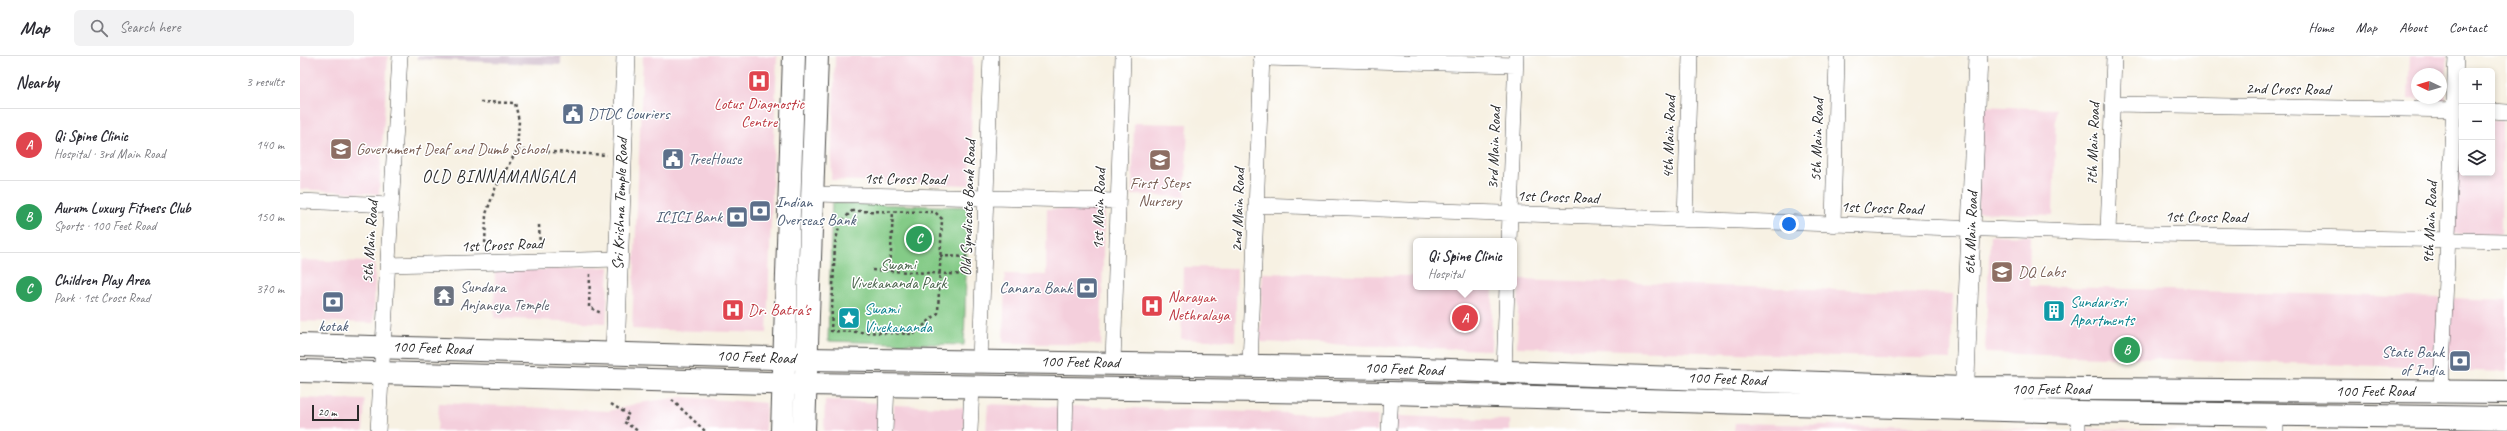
<!DOCTYPE html>
<html lang="en">
<head>
<meta charset="utf-8">
<style>
  body { margin:0; font-family:Caveat,sans-serif; background:#f2f2f3; color:#2b2b33 }
  .controls { position:absolute; right:12px; top:12px; display:grid; overflow:hidden; border-radius:6px; box-shadow:0 2px 6px #0003 }
  .controls button { width:36px; height:36px; display:grid; place-items:center; padding:0; border:0; border-bottom:1px solid #e1e1e2; background:#fff; color:#2b2b33; font:20px sans-serif }
  .compass { position:absolute; left:2111px; top:12px; width:36px; height:36px; border-radius:50%; background:#fff; box-shadow:0 2px 6px #0003; rotate:274deg }
  .scale { position:absolute; left:12px; bottom:10px; width:47px; box-sizing:border-box; padding-left:4px; border:2px solid #2b2b2b; border-top:0; font-size:11px; line-height:14px; white-space:nowrap; color:#2b2b2b; -webkit-text-stroke:3px #fff; paint-order:stroke }
  .you { position:absolute; left:1489px; top:168px; width:14px; height:14px; margin:-10px; border:3px solid #fff; border-radius:50%; background:#1a73e8; box-shadow:0 0 0 6px #1a73e833 }
  .badge { display:grid; place-items:center; width:26px; height:26px; border-radius:50%; background:#7c3aed; color:#fff; font-size:13px; font-weight:700 }
  .pin { position:absolute; translate:-50% -50%; border:2px solid #fff; box-shadow:0 1px 4px #0006 }
  .popup { position:absolute; left:1113px; top:182px; width:104px; height:52px; box-sizing:border-box; display:grid; place-content:center; border-radius:6px; background:#fff; filter:drop-shadow(0 1px 3px #0005); font-size:13px; white-space:nowrap; color:#7c7c81 }
  .popup b { font-size:15px; color:#2b2b33 }
  .popup::after { content:''; position:absolute; left:50%; top:100%; margin-left:-8px; border:8px solid transparent; border-top-color:#fff }
  .list { margin:0; padding:0; list-style:none }
  h2 { display:flex; justify-content:space-between; align-items:center; height:52px; margin:0; padding:0 16px; font-size:17px }
  h2 small { font-size:13px; font-weight:400; color:#7c7c81 }
  .list li { display:grid; grid-template-columns:26px 1fr auto; gap:12px; align-items:center; box-sizing:border-box; height:72px; padding:0 16px; border-top:1px solid #e1e1e2 }
  .list b { display:block; font-size:15px; white-space:nowrap }
  .list p { margin:0; font-size:13px; white-space:nowrap; color:#7c7c81 }
  .list em { font-size:13px; font-style:normal; color:#7c7c81 }
  .icon { flex:none; width:22px; height:22px; fill:none; stroke:currentColor; stroke-width:2; stroke-linecap:round; stroke-linejoin:round }
  .map { position:relative; flex:none; width:2207px; height:375px; overflow:hidden }
  header { display:flex; align-items:center; gap:24px; box-sizing:border-box; height:56px; padding:0 20px; background:#fff; border-bottom:1px solid #e1e1e2 }
  header strong { font-size:19px }
  nav { display:flex; gap:22px; margin-inline-start:auto; font-size:14px }
  .search { width:280px; height:36px; background:#f2f2f3; display:flex; align-items:center; gap:10px; box-sizing:border-box; padding:0 14px; border-radius:6px; color:#7c7c81; font-size:15px }
  main { display:flex }
  aside { flex:1; background:#fff }
  .map>svg:first-child { display:block }
</style>
</head>
<body>
<header>
<strong>Map</strong>
<div class="search"><svg class="icon" aria-label="search" viewBox="0 0 24 24"><circle cx="10" cy="10" r="6"/><path d="M15 15l6 6"/></svg>Search here</div>
<nav><a>Home</a><a>Map</a><a>About</a><a>Contact</a></nav>
</header>
<main>
<aside>
<h2>Nearby<small>3 results</small></h2>
<ul class="list">
<li><span class="badge" style="background:#e0444e">A</span><div><b>Qi Spine Clinic</b><p>Hospital · 3rd Main Road</p></div><em>140 m</em></li>
<li><span class="badge" style="background:#2e9e5b">B</span><div><b>Aurum Luxury Fitness Club</b><p>Sports · 100 Feet Road</p></div><em>150 m</em></li>
<li><span class="badge" style="background:#2e9e5b">C</span><div><b>Children Play Area</b><p>Park · 1st Cross Road</p></div><em>370 m</em></li>
</ul>
</aside>
<div class="map">
<svg width="2207" height="375" viewBox="0 0 2207 375">
  <rect width="100%" height="100%" fill="#fff"/>
  <filter id="ink" filterUnits="userSpaceOnUse"><feTurbulence type="fractalNoise" baseFrequency=".025" numOctaves="2"/><feDisplacementMap in="SourceGraphic" scale="8" xChannelSelector="R" yChannelSelector="G"/><feConvolveMatrix kernelMatrix="1 2 1 2 8 2 1 2 1" color-interpolation-filters="sRGB"/></filter>
  <filter id="wash" filterUnits="userSpaceOnUse"><feTurbulence type="fractalNoise" baseFrequency=".012" numOctaves="4" result="noise"/><feDisplacementMap in="SourceGraphic" scale="16" xChannelSelector="R" yChannelSelector="G"/><feGaussianBlur stdDeviation="0.9" result="paint"/><feColorMatrix in="noise" values="0 0 0 0 0 0 0 0 0 0 0 0 0 0 0 0 0 1.4 0 .05"/><feComposite in="paint" operator="in"/></filter>
  <g filter="url(#wash)">
    <rect width="100%" height="100%" fill="#f7f1e3"/>
    <path fill="#f4cfdc" fill-rule="evenodd" d="M0 0H88L79 138 0 133Z
      M343 0H477L467 277 332 273Z
      M535 0H673L670 129 531 124Z
      M2110 0H2147L2145 45 2108 43ZM2117 18H2141V42H2117Z
      M1680 50 1756 53 1753 159 1677 156Z
      M2156 63H2162V117H2192V65H2202L2201 179 2152 178Z
      M834 67 888 68 885 141 832 139Z
      M747 153 804 154 801 289 703 287 705 218 746 219Z
      M1690 179 1730 180 1729 230 2140 242 2137 312 1685 297Z
      M0 204 75 206 74 267 0 265Z
      M309 211 306 267 194 262 195 215Z
      M883 211 937 212 935 285 881 283Z
      M962 217 1116 220V231H1193L1191 294 960 286Z
      M1219 223 1653 238 1651 303 1217 291Z
      M2148 242 2207 244V316L2144 314Z
      M382 341 466 347 465 375H137L139 347 309 355 338 347Z
      M0 342 65 344 63 375H0Z
      M525 344 580 347 579 375H524Z
      M688 348 763 351 761 375H686Z
      M594 349 665 352 664 375H593Z
      M772 350 1078 360 1077 375H771Z
      M1096 360 1210 364V375H1095Z
      M1435 367 1765 374 1434 375Z
      M1786 373 1889 375H1786Z"/>
    <path fill="#d0bdcc" d="M117 0H261V9L117 3Z"/>
    <path fill="#84cb87" stroke="#587b59" d="M532 147 668 151 664 289 528 285Z"/>
  </g>
  <g filter="url(#ink)">
    <g fill="none" stroke-linecap="round" stroke-linejoin="round">
      <g stroke="#4a4947" stroke-width="16">
        <path id="minor" d="M961 2 1215 9
          M1812 48 2162 54
          M2192 55 2207 56
          M513 138 817 145
          M0 145 90 149
          M956 149 1808 177 2207 185
          M1385 164 1390 0
          M1533 169 1537 0
          M1808 177 1814 0
          M1209 185 1216 0
          M87 209 318 203
          M680 305 691 0
          M813 307 823 0
          M950 309 962 0
          M1204 316 1207 231
          M2141 335 2156 0
          M78 375 100 0
          M585 375 587 329
          M670 375 672 330
          M765 375 766 332
          M1089 375 1091 337
          M1778 375V356"/>
      </g>
      <g stroke="#4a4947" stroke-width="20">
        <path id="tertiary" d="M315 297 326 0
          M1664 346 1678 0
          M1974 375V358"/>
      </g>
      <g stroke="#4a4947" stroke-width="24">
        <path id="secondary" d="M482 375 494 0
          M504 375 517 0"/>
      </g>
      <g stroke="#4a4947" stroke-width="24">
        <path id="primary" d="M0 289 507 303 1092 312 1664 332 2207 336
          M0 315 506 328 1091 337 1778 356 2207 362"/>
      </g>
      <path stroke="#4a4947" stroke-width="2.5" stroke-dasharray="3 3" stroke-linecap="butt" d="M180 46 215 47 219 65 217 94 195 133 186 158 185 192
        M217 94 307 99
        M552 155 635 156 642 163 638 257 614 278 531 275 535 188 540 167Z
        M239 169 240 191
        M640 200 669 201
        M572 214 668 219
        M590 215 593 155
        M290 218 289 251 301 257
        M372 344 405 375
        M311 348 329 359 324 366 338 375"/>
      <use href="#minor" stroke="#fff" stroke-width="15"/>
      <use href="#tertiary" stroke="#fff" stroke-width="19"/>
      <use href="#secondary" stroke="#fff" stroke-width="22"/>
      <use href="#primary" stroke="#fff" stroke-width="22"/>
    </g>
  </g>
  <defs>
    <g id="hospital-square" transform="scale(1.15)"><rect x="-9" y="-9" width="18" height="18" rx="4" fill="#e0444e" stroke="#fff"/><path d="M-5-5h3v3.5h4V-5h3V5h-3V1.5h-4V5h-3Z" fill="#fff"/></g>
    <g id="civic-square" transform="scale(1.15)"><rect x="-9" y="-9" width="18" height="18" rx="4" fill="#5c6f8a" stroke="#fff"/><path d="M-.6-6.5H3V-4.5H.6V-3L4-1V1h2V6H-6V1h2V-1L-.6-3ZM-1.2 2.5V6h2.4V2.5Z" fill="#fff"/></g>
    <g id="school-square" transform="scale(1.15)"><rect x="-9" y="-9" width="18" height="18" rx="4" fill="#8d6e63" stroke="#fff"/><path d="M0-5L7-2L0 1L-7-2ZM-4 1L0 2.5L4 1V4Q0 6-4 4Z" fill="#fff"/></g>
    <g id="bank-square" transform="scale(1.15)"><rect x="-9" y="-9" width="18" height="18" rx="4" fill="#5c6f8a" stroke="#fff"/><path d="M-6-4H6V4H-6ZM0-2.3a2.3 2.3 0 1 0 0 4.6a2.3 2.3 0 1 0 0-4.6Z" fill="#fff"/></g>
    <g id="temple-square" transform="scale(1.15)"><rect x="-9" y="-9" width="18" height="18" rx="4" fill="#6b7280" stroke="#fff"/><path d="M0-6L5-2H3V0L6.5 2.5H4V6H1.5V3h-3V6H-4V2.5H-6.5L-3 0V-2H-5Z" fill="#fff"/></g>
    <g id="building-square" transform="scale(1.15)"><rect x="-9" y="-9" width="18" height="18" rx="4" fill="#0f9aa8" stroke="#fff"/><path d="M-4-6H4V6H1V3H-1V6H-4ZM-2.5-4.3h1.7v1.8h-1.7ZM.8-4.3h1.7v1.8H.8ZM-2.5-1h1.7V.8h-1.7ZM.8-1h1.7V.8H.8Z" fill="#fff"/></g>
    <g id="sight-square" transform="scale(1.15)"><rect x="-9" y="-9" width="18" height="18" rx="4" fill="#0f9aa8" stroke="#fff"/><path d="M0-6L1.8-2.2L6-1.7L2.9 1.2L3.7 5.4L0 3.3L-3.7 5.4L-2.9 1.2L-6-1.7L-1.8-2.2Z" fill="#fff"/></g>
  </defs>
  <g fill-rule="evenodd">
    <use href="#hospital-square" x="459" y="25"/>
    <use href="#civic-square" x="273" y="58"/>
    <use href="#school-square" x="41" y="93"/>
    <use href="#civic-square" x="373" y="103"/>
    <use href="#school-square" x="860" y="104"/>
    <use href="#bank-square" x="460" y="155"/>
    <use href="#bank-square" x="437" y="161"/>
    <use href="#school-square" x="1702" y="216"/>
    <use href="#bank-square" x="787" y="232"/>
    <use href="#temple-square" x="144" y="240"/>
    <use href="#bank-square" x="33" y="246"/>
    <use href="#hospital-square" x="852" y="250"/>
    <use href="#hospital-square" x="433" y="254"/>
    <use href="#building-square" x="1754" y="255"/>
    <use href="#sight-square" x="549" y="262"/>
    <use href="#bank-square" x="2160" y="305"/>
  </g>
  <g text-anchor="middle" dominant-baseline="central" stroke-width="3" stroke-linejoin="round" paint-order="stroke">
    <g font-size="16" fill="#2b2b2b" stroke="#fff">
      <text transform="translate(1988 33) rotate(1)">2nd Cross Road</text>
      <text transform="translate(1369 81) rotate(-88)">4th Main Road</text>
      <text transform="translate(1517 84) rotate(-88)">5th Main Road</text>
      <text transform="translate(1793 88) rotate(-88)">7th Main Road</text>
      <text transform="translate(1194 92) rotate(-88)">3rd Main Road</text>
      <text transform="translate(605 123) rotate(1)">1st Cross Road</text>
      <text transform="translate(1258 141) rotate(2)">1st Cross Road</text>
      <text transform="translate(320 148) rotate(-88)">Sri Krishna Temple Road</text>
      <text transform="translate(668 152) rotate(-88)">Old Syndicate Bank Road</text>
      <text transform="translate(1582 152) rotate(2)">1st Cross Road</text>
      <text transform="translate(799 153) rotate(-88)">1st Main Road</text>
      <text transform="translate(938 154) rotate(-88)">2nd Main Road</text>
      <text transform="translate(1906 161) rotate(1)">1st Cross Road</text>
      <text transform="translate(2130 167) rotate(-87)">9th Main Road</text>
      <text transform="translate(1671 177) rotate(-88)">6th Main Road</text>
      <text transform="translate(70 186) rotate(-86)">5th Main Road</text>
      <text transform="translate(202 189) rotate(-2)">1st Cross Road</text>
      <text transform="translate(132 292) rotate(2)">100 Feet Road</text>
      <text transform="translate(456 301) rotate(2)">100 Feet Road</text>
      <text transform="translate(780 306) rotate(1)">100 Feet Road</text>
      <text transform="translate(1104 313) rotate(2)">100 Feet Road</text>
      <text transform="translate(1427 323) rotate(2)">100 Feet Road</text>
      <text x="1751" y="333">100 Feet Road</text>
      <text x="2075" y="335">100 Feet Road</text>
    </g>
    <g font-size="16" fill="#be3a42" stroke="#fff" text-anchor="start">
      <text x="459" y="48" text-anchor="middle">Lotus Diagnostic<tspan x="459" dy="18">Centre</tspan></text>
      <text x="868" y="241">Narayan<tspan x="868" dy="18">Nethralaya</tspan></text>
      <text x="448" y="254">Dr. Batra's</text>
    </g>
    <g font-size="16" fill="#4e5e75" stroke="#fff" text-anchor="start">
      <text x="288" y="58">DTDC Couriers</text>
      <text x="388" y="103">TreeHouse</text>
      <text x="476" y="146">Indian<tspan x="476" dy="18">Overseas Bank</tspan></text>
      <text x="422" y="161" text-anchor="end">ICICI Bank</text>
      <text x="772" y="232" text-anchor="end">Canara Bank</text>
      <text x="33" y="270" text-anchor="middle">kotak</text>
      <text x="2144" y="296" text-anchor="end">State Bank<tspan x="2144" dy="18">of India</tspan></text>
    </g>
    <g font-size="16" fill="#785e54" stroke="#fff" text-anchor="start">
      <text x="56" y="93">Government Deaf and Dumb School</text>
      <text x="860" y="127" text-anchor="middle">First Steps<tspan x="860" dy="18">Nursery</tspan></text>
      <text x="1718" y="216">DQ Labs</text>
    </g>
    <g font-size="16" fill="#4a634b" stroke="#fff">
      <text x="598" y="209">Swami<tspan x="598" dy="18">Vivekananda Park</tspan></text>
    </g>
    <g font-size="16" fill="#5b616d" stroke="#fff" text-anchor="start">
      <text x="160" y="231">Sundara<tspan x="160" dy="18">Anjaneya Temple</tspan></text>
    </g>
    <g font-size="16" fill="#0d838f" stroke="#fff" text-anchor="start">
      <text x="1770" y="246">Sundarisri<tspan x="1770" dy="18">Apartments</tspan></text>
      <text x="564" y="253">Swami<tspan x="564" dy="18">Vivekananda</tspan></text>
    </g>
    <g font-size="17" letter-spacing="1" fill="#2b2b2b" stroke="#fff">
      <text x="199" y="120">OLD BINNAMANGALA</text>
    </g>
  </g>
</svg>
<div class="controls">
<button>+</button>
<button>−</button>
<button><svg class="icon" aria-label="layers" viewBox="0 0 24 24"><path d="M12 4l9 5-9 5-9-5zM3 14l9 5 9-5"/></svg></button>
</div>
<svg class="compass" viewBox="-18 -18 36 36"><path d="M0-13l5 13h-10z" fill="#e53935"/><path d="M0 13l5-13h-10z" fill="#7c7c81"/></svg>
<div class="scale">20 m</div>
<div class="you"></div>
<div class="pin badge" style="left:1165px;top:262px;background:#e0444e">A</div>
<div class="popup"><b>Qi Spine Clinic</b>Hospital</div>
<div class="pin badge" style="left:1827px;top:294px;background:#2e9e5b">B</div>
<div class="pin badge" style="left:619px;top:183px;background:#2e9e5b">C</div>
</div>
</main>
</body>
</html>
